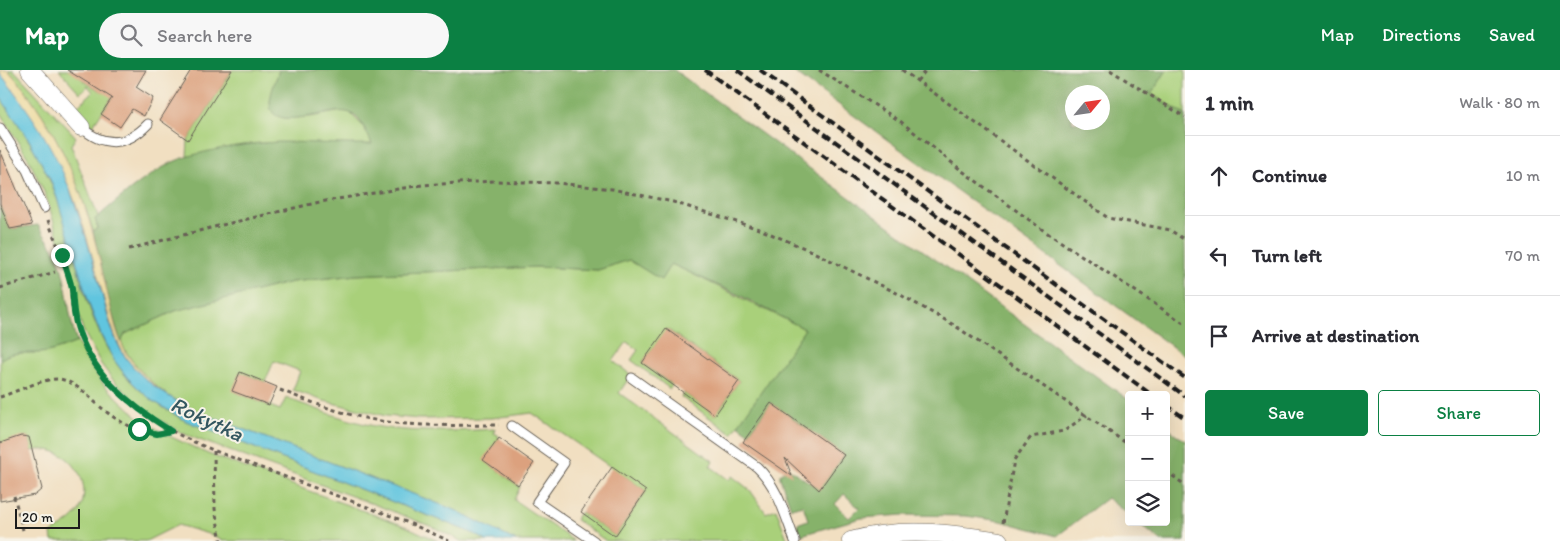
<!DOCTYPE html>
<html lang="en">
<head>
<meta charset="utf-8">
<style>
  body { margin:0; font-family:Itim,sans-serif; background:#f7f7f7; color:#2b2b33 }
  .controls { position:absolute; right:15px; bottom:15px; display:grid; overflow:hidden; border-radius:5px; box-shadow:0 5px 20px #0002 }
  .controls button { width:45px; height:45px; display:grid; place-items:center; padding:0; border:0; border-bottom:1px solid #e1e1e2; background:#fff; color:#2b2b33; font:25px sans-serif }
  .compass { position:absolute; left:1065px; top:15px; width:45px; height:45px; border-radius:50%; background:#fff; box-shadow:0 5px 20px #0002; rotate:61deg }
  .scale { position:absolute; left:15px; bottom:12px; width:65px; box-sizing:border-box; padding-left:5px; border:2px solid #1c1c1c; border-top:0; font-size:14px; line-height:18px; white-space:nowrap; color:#1c1c1c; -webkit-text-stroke:4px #f7f3e8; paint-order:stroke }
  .stop { position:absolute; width:15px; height:15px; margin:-11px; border:4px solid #0b8043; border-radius:50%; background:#fff }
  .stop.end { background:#0b8043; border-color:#fff; box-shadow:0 1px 5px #0008 }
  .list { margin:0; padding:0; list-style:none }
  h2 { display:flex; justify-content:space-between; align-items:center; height:65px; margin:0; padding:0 20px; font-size:21px }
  h2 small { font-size:16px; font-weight:400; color:#7c7c81 }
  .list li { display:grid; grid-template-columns:32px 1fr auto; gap:15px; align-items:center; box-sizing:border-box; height:80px; padding:0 20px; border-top:1px solid #e1e1e2 }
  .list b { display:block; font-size:19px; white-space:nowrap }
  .list em { font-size:16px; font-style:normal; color:#7c7c81 }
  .actions { display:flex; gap:10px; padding:15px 20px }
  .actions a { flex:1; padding:11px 0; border:1px solid #0b8043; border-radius:5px; text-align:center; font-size:18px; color:#0b8043 }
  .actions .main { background:#0b8043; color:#fff }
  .icon { flex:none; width:28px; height:28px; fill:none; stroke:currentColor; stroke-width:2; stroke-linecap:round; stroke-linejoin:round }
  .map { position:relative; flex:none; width:1185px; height:471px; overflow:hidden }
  header { display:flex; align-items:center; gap:30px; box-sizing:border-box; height:70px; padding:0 25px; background:#0b8043; color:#fff }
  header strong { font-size:24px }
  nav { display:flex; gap:28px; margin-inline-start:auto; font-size:18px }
  .search { width:350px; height:45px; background:#f7f7f7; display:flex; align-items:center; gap:12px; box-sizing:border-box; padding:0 18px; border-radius:28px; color:#7c7c81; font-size:19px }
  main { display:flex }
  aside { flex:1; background:#fff }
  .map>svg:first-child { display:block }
</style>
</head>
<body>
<header>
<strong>Map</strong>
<div class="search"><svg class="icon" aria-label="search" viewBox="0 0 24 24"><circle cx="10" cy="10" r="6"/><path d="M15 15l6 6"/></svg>Search here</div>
<nav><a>Map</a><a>Directions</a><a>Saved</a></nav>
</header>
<main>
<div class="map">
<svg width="1185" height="471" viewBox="0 0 1185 471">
  <rect width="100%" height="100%" fill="#f7f3e8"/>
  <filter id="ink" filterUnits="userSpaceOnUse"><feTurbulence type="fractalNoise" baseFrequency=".02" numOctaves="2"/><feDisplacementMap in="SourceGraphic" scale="10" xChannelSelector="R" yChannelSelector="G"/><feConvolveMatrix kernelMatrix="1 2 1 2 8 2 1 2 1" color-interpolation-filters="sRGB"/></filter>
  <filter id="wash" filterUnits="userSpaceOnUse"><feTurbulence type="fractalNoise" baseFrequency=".0096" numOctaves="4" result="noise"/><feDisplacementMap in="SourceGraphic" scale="20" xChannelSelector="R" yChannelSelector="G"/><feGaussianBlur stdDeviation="1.12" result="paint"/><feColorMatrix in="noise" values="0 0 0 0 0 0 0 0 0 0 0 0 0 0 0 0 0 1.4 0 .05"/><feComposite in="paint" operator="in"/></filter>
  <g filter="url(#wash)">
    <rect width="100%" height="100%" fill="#f1dfc1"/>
    <path fill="#a9d07a" stroke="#62764b" d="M8 0H14L76 67 71 75 98 146 95 149 98 158 93 161C75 102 50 46 8 0Z
      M59 0H73C83 13 98 20 113 26L95 52 92 60 85 54 73 40 93 22 88 16 80 23Z
      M232 0H279L270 32 284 48 310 47 342 41 349 42 364 57 373 75C335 76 297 71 260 73 235 75 211 81 187 87L188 70Z
      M1167 0H1185V45L1151 24Z
      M0 27C22 59 43 90 56 126 78 185 84 255 125 305 142 325 164 339 186 351L475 464 487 471H461L435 458 384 438 197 369 182 363 157 348 139 334 113 310 101 294 83 260 77 239V228L66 185 59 170 46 126 28 88 0 43Z
      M629 190 660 209 671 194 680 198 805 259 732 364 681 327 684 323 715 345 739 311 667 259 642 293 672 315 670 319 631 290 638 280 627 272 613 291 631 305 619 323 713 391 710 396 729 410 732 406 750 420 766 443 776 439 788 471H606L575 449 581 442 615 466 646 421 532 343 492 348 420 349 386 346 324 331 293 320 300 301 274 291 265 312 240 302 233 321 280 340 286 328C319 340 352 353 386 358 422 363 459 361 495 359L494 363 498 365 499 368 484 390 520 417 514 430 574 471H516L455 440 198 342C164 326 139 307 121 273L125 264 175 241 292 212 356 205 537 197 598 200Z
      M77 272 91 297 105 316 137 346 165 364 208 384 405 456 438 471H222L215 466 178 455 146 471H52L51 463C61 457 74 450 80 439 95 408 64 372 32 381L29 367C18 365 11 372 0 373V290C13 279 31 285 47 282 57 280 67 276 77 272Z"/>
    <path fill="#86b26a" stroke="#516743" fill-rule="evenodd" d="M279 0H674L1129 330V445L1107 428 1057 466 1001 451 966 446 904 445 861 448 801 465 797 454 808 450 803 435 791 438 780 408V404L788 398 819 419 844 385 771 333 749 363 738 355 805 259 741 226 671 194 661 210 629 190 598 200 537 197 356 205 292 212 175 241 125 264 121 273 112 243 93 161 98 158 95 149C119 129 142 108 169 94 180 88 193 85 205 82 230 76 255 73 281 72 311 72 342 75 372 74 367 63 362 49 350 43 335 35 271 65 270 34 270 23 276 10 279 0ZM844 424 859 438 849 448 835 434Z
      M791 0H1167L1151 24 1185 45V286ZM1102 22V52H1072V22Z
      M0 135 10 159 38 155C44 166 54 177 58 188 69 215 67 245 77 272 67 276 57 280 47 282 31 285 13 279 0 290Z
      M1166 357 1185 371V471H1161L1137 452H1166Z"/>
    <path fill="#eeda9e" stroke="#857b5d" d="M0 0H8C49 45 76 102 92 160 99 184 104 209 110 234 114 251 118 269 127 284 139 302 155 316 172 329 155 317 136 304 125 286 113 267 108 243 102 222 92 186 83 150 69 117 51 75 27 39 0 3Z"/>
    <path fill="#61c5df" stroke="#3e707e" d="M0 3C28 39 54 76 70 120 81 150 91 182 99 213 106 238 111 267 126 288 145 313 170 329 198 342L455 440 516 471H487L475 464 186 351 153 331 140 320 126 306 114 290 101 265 90 237 57 128 50 109 29 70 0 27Z"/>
    <g id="blocks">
      <path fill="#dca17e" d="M67 0H146L136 17 153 28 144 46 132 39 120 57 101 44 112 28Z
        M191 0H232L188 70 160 50Z
        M0 80 24 136 32 155 10 159 0 134Z
        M666 259 739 311 715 345 642 293Z
        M240 302 277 317 269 335 232 321Z
        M771 333 844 385 819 420 785 388 792 406 743 372Z
        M21 366 29 367 42 419 35 425 0 431V373Z
        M499 368 534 393 518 415 483 390Z
        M612 397 646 421 615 466 581 442Z"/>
    </g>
  </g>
  <g filter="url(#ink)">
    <use href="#blocks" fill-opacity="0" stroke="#676056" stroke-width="1"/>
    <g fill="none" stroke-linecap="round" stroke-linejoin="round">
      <g stroke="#676056" stroke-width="11">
        <path id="service" d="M81 57C104 78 127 76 148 54
          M0 58 27 100 44 138
          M632 308 757 397C778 417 785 445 795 471
          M512 356 564 393 537 432 594 471"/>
      </g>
      <g stroke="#676056" stroke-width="19">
        <path id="minor" d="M30 0 81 57
          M851 471C900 457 950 463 999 471"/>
      </g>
      <path stroke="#676056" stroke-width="3" stroke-dasharray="4 4" stroke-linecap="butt" d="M819 0 900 51 961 100 1043 160 1185 254
        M902 0 1108 148 1170 160 1185 170
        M1110 0 1185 47
        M917 11 926 0
        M48 150C55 173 68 194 72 218 72 223 71 228 72 233 74 257 85 280 98 300 106 311 117 321 127 330 173 370 227 385 283 406 338 427 395 445 449 471
        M129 179 218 156 320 132 422 115 494 111 557 113 612 119 673 132 759 159 809 180 899 224 954 255 1129 375
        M0 218 55 202
        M280 320C315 334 350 347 387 352 424 357 462 355 499 355
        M0 327C16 322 43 308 59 309 76 311 90 329 103 339 119 353 149 369 170 361
        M214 381 215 439 221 471
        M1166 401 1185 415
        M14 426 23 460
        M1003 453 1014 390 1031 367 1064 361 1087 345"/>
      <use href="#service" stroke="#fff" stroke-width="9"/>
      <use href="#minor" stroke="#fff" stroke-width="18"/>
      <path stroke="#1c1c1c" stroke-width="4" stroke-dasharray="8 4" stroke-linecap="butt" d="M705 0 1152 325
        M737 0 1185 326
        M760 0 1185 308
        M1166 335 1185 348"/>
    </g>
  </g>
  <g fill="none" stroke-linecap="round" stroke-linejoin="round" filter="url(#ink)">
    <path stroke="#0b8043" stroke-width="6" d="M62 185C65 196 70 208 72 219 73 230 73 241 76 253 90 303 129 335 171 361L157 364 139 359"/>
  </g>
  <g text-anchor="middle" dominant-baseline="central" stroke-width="4" stroke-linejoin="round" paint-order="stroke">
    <g font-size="22" font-style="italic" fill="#345760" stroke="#f7f3e8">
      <text transform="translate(207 349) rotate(25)">Rokytka</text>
    </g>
  </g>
</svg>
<div class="controls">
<button>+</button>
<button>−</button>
<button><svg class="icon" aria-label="layers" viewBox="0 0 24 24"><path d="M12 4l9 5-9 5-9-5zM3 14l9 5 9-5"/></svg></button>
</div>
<svg class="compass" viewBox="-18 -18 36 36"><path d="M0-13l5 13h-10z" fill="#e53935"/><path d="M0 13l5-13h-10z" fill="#7c7c81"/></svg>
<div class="scale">20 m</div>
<div class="stop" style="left:139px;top:359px"></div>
<div class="stop end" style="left:62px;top:185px"></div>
</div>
<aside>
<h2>1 min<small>Walk · 80 m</small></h2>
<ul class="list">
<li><svg class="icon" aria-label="ahead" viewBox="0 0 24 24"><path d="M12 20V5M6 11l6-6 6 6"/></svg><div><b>Continue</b></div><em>10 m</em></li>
<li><svg class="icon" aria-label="left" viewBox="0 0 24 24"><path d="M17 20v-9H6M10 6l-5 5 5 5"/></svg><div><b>Turn left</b></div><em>70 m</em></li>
<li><svg class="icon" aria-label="arrive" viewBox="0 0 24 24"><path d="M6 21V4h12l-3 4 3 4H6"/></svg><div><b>Arrive at destination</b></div></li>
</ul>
<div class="actions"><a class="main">Save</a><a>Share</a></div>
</aside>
</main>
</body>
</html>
